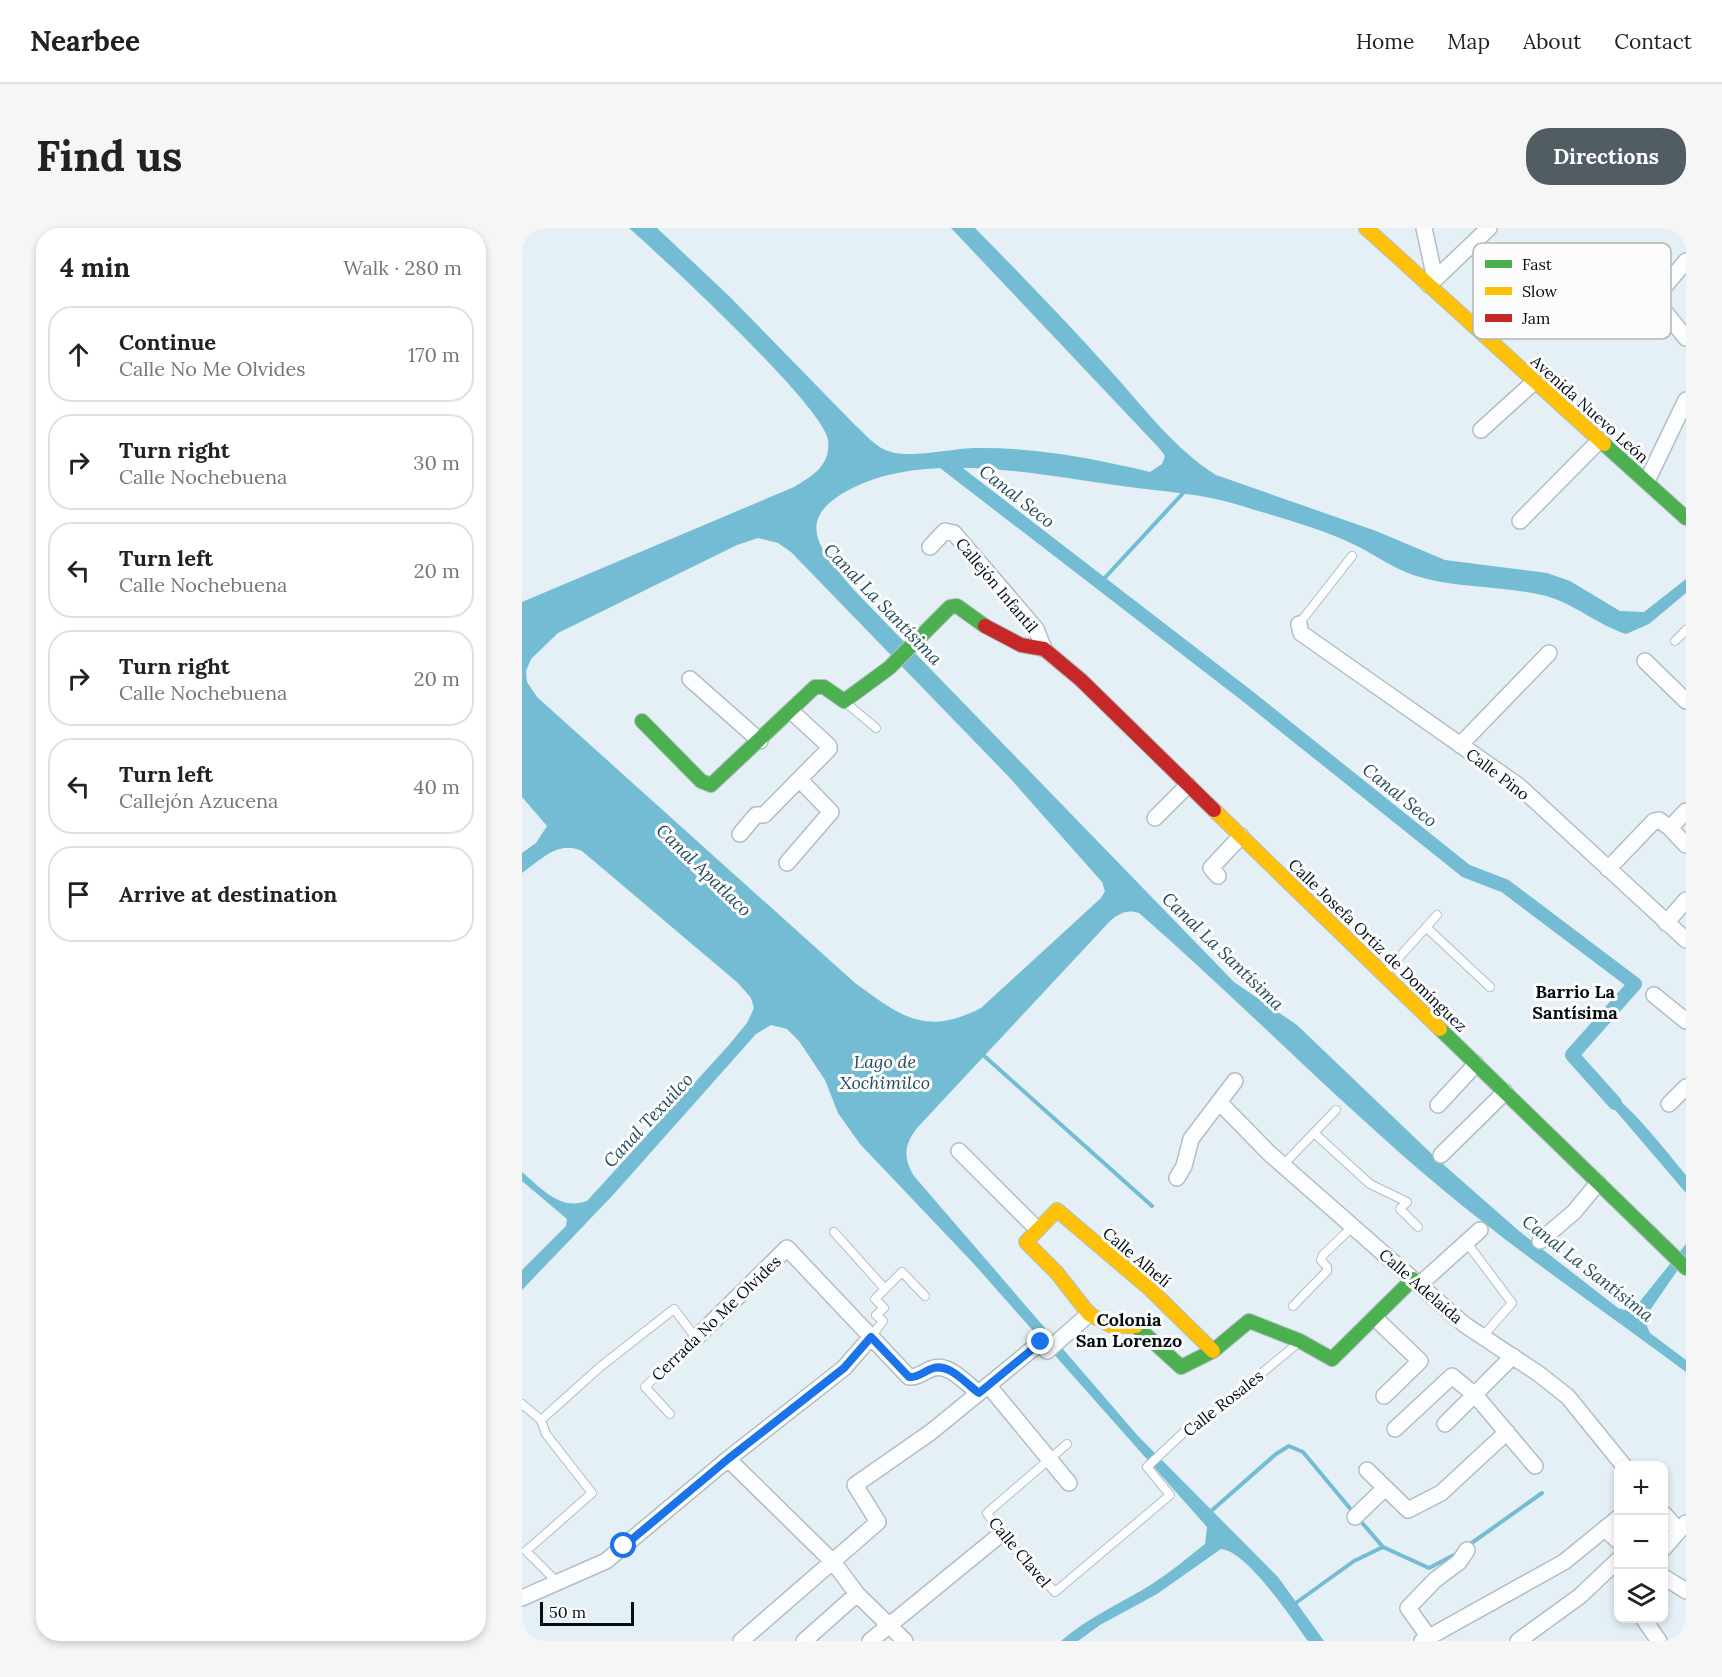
<!DOCTYPE html>
<html lang="en">
<head>
<meta charset="utf-8">
<style>
  body { margin:0; font-family:Lora,serif; background:#f6f6f6; color:#222 }
  .controls { position:absolute; right:18px; bottom:18px; display:grid; overflow:hidden; border-radius:12px; box-shadow:0 3px 9px #0003 }
  .controls button { width:54px; height:54px; display:grid; place-items:center; padding:0; border:0; border-bottom:2px solid #e0e0e0; background:#fff; color:#222; font:30px sans-serif }
  .scale { position:absolute; left:18px; bottom:15px; width:94px; box-sizing:border-box; padding-left:6px; border:3px solid #020e13; border-top:0; font-size:16px; line-height:21px; white-space:nowrap; color:#020e13; -webkit-text-stroke:4px #fcfcfc; paint-order:stroke }
  .stop { position:absolute; width:18px; height:18px; margin:-14px; border:4px solid #1a73e8; border-radius:50%; background:#fff }
  .stop.end { background:#1a73e8; border-color:#fff; box-shadow:0 2px 6px #0008 }
  .list { margin:0; padding:0; list-style:none }
  h2 { display:flex; justify-content:space-between; align-items:center; height:78px; margin:0; padding:0 24px; font-size:26px }
  h2 small { font-size:20px; font-weight:400; color:#767676 }
  .list li { display:grid; grid-template-columns:39px 1fr auto; gap:18px; align-items:center; box-sizing:border-box; height:96px; margin:0 12px 12px; padding:0 12px; border:2px solid #e0e0e0; border-radius:24px }
  .list b { display:block; font-size:22px; white-space:nowrap }
  .list p { margin:0; font-size:20px; white-space:nowrap; color:#767676 }
  .list em { font-size:20px; font-style:normal; color:#767676 }
  .icon { flex:none; width:33px; height:33px; fill:none; stroke:currentColor; stroke-width:2; stroke-linecap:round; stroke-linejoin:round }
  .map { position:relative; flex:none; width:1164px; height:1413px; overflow:hidden; border-radius:24px }
  header { display:flex; align-items:center; gap:36px; box-sizing:border-box; height:84px; padding:0 30px; background:#fff; border-bottom:2px solid #e0e0e0 }
  header strong { font-size:28px }
  nav { display:flex; gap:33px; margin-inline-start:auto; font-size:21px }
  .intro { display:flex; align-items:center; justify-content:space-between; box-sizing:border-box; height:144px; padding:0 36px }
  h1 { margin:0; font-size:42px }
  .button { padding:15px 27px; border-radius:24px; background:#515d62; color:#fff; font-size:21px; font-weight:700 }
  main { display:flex; gap:36px; padding:0 36px }
  aside { flex:1; background:#fff; border-radius:24px; box-shadow:0 3px 9px #0003 }
  .map>svg:first-child { display:block }
</style>
</head>
<body>
<header>
<strong>Nearbee</strong>
<nav><a>Home</a><a>Map</a><a>About</a><a>Contact</a></nav>
</header>
<div class="intro"><h1>Find us</h1><a class="button">Directions</a></div>
<main>
<aside>
<h2>4 min<small>Walk · 280 m</small></h2>
<ul class="list">
<li><svg class="icon" aria-label="ahead" viewBox="0 0 24 24"><path d="M12 20V5M6 11l6-6 6 6"/></svg><div><b>Continue</b><p>Calle No Me Olvides</p></div><em>170 m</em></li>
<li><svg class="icon" aria-label="right" viewBox="0 0 24 24"><path d="M7 20v-9h11M14 6l5 5-5 5"/></svg><div><b>Turn right</b><p>Calle Nochebuena</p></div><em>30 m</em></li>
<li><svg class="icon" aria-label="left" viewBox="0 0 24 24"><path d="M17 20v-9H6M10 6l-5 5 5 5"/></svg><div><b>Turn left</b><p>Calle Nochebuena</p></div><em>20 m</em></li>
<li><svg class="icon" aria-label="right" viewBox="0 0 24 24"><path d="M7 20v-9h11M14 6l5 5-5 5"/></svg><div><b>Turn right</b><p>Calle Nochebuena</p></div><em>20 m</em></li>
<li><svg class="icon" aria-label="left" viewBox="0 0 24 24"><path d="M17 20v-9H6M10 6l-5 5 5 5"/></svg><div><b>Turn left</b><p>Callejón Azucena</p></div><em>40 m</em></li>
<li><svg class="icon" aria-label="arrive" viewBox="0 0 24 24"><path d="M6 21V4h12l-3 4 3 4H6"/></svg><div><b>Arrive at destination</b></div></li>
</ul>
</aside>
<div class="map">
<svg width="1164" height="1413" viewBox="0 0 1164 1413">
  <rect width="100%" height="100%" fill="#e4f0f5"/>
  <path fill="#73bcd3" fill-rule="evenodd" d="M107 0H135L208 69 333 197C343 206 355 221 369 224 388 230 430 221 451 220 511 219 570 230 628 244L640 236 643 228 637 220 429 0H453C498 46 543 92 586 140 620 177 651 220 694 247L854 303 923 332 1025 345 1048 353 1098 383 1122 384 1164 351V365L1127 396 1104 406C1076 397 1053 376 1024 368 981 357 935 361 894 348 872 341 855 328 835 318 799 300 758 290 720 278 681 265 640 264 600 258 516 247 400 220 323 264 269 295 303 326 331 361L712 754 775 797 914 930 997 1003 1096 1080 1102 1082 1115 1077 1164 1016V1030L1122 1091 1128 1105 1164 1132V1144C1082 1083 998 1026 920 961 815 873 720 775 617 685 605 681 598 685 589 692L395 900C382 917 381 929 392 948L616 1208 756 1349 802 1413H786C770 1391 725 1323 699 1321L635 1366 578 1397 556 1413H539C566 1389 600 1375 630 1356 649 1344 666 1329 683 1316L685 1299 452 1036 338 916 316 885 303 852 277 813 265 801 249 797 234 806 91 967 0 1062V1042L44 998 45 991 0 953V944C19 960 38 983 65 973L206 818 225 795 232 780 229 770 216 755 60 623C36 612 20 631 0 645V625L14 615 25 598 0 569V374L272 259C291 248 309 237 306 212 302 179 140 29 107 0ZM236 310 256 315 269 324 486 548 580 654 583 663 579 670 459 780C403 809 379 788 333 755L15 469 5 454 4 443 9 431 36 405 215 317Z
    M1081 862C1101 867 1149 929 1164 947V965L1082 869Z"/>
  <g fill="none" stroke-linecap="round" stroke-linejoin="round">
    <path stroke="#73bcd3" stroke-width="4" d="M578 355 663 263
      M460 826 630 978
      M688 1284 754 1226 767 1218 781 1224 831 1284
      M836 1290 861 1319
      M944 1319 1020 1265
      M771 1377 832 1333 861 1319 907 1340 936 1325"/>
    <path stroke="#73bcd3" stroke-width="14" d="M419 232 724 467 944 643 983 658 1113 756 1050 827 1093 875"/>
    <g stroke="#b2bec4" stroke-width="10">
      <path id="lane" d="M777 396 830 328
        M1153 413 1164 402
        M323 474 354 500
        M904 699 968 759
        M863 745 915 687
        M792 905 848 956 885 974 878 981 896 999
        M761 937 814 882
        M312 1004 363 1061
        M945 1015 990 1075 961 1108
        M771 1078 805 1043V1039L799 1032 801 1027 831 998
        M349 1109 361 1093 354 1087 362 1080 353 1071 380 1044 403 1068
        M0 1176 19 1192
        M545 1216 465 1285 479 1306 533 1364 648 1267 625 1239 662 1204 684 1191 775 1116
        M36 1355 4 1323 70 1265 24 1206 19 1192 78 1139 152 1081 174 1110 123 1159 148 1186"/>
    </g>
    <g stroke="#b2bec4" stroke-width="18">
      <path id="street" d="M902 0 913 51
        M1164 33 1137 65 1134 73 1164 110
        M907 57 967 0
        M959 202 1012 154
        M1125 253 1164 172
        M998 293 1077 213
        M408 319 423 303 432 305 514 401 522 421
        M777 396 779 405 997 558 1164 712
        M1123 433 1164 473
        M168 451 238 513
        M938 517 1027 425
        M633 590 666 557
        M1148 600 1164 617
        M218 606 234 587H242L307 521V518L269 483
        M265 635 309 584 278 552
        M1086 641 1132 593 1137 592 1148 600 1164 583
        M696 648 689 640 719 608
        M1144 695 1164 672
        M1132 767 1164 793
        M698 875 748 926 943 1097 1017 1146 1046 1169 1102 1238
        M1147 876 1164 859
        M916 877 954 836
        M437 923 515 1001
        M919 927 983 864
        M655 950 662 938 669 911 713 853
        M1018 1013 1052 984 1076 955
        M897 1057 958 1002
        M853 1090 898 1133 862 1168
        M174 1110 265 1020 387 1149C395 1150 401 1144 409 1141 426 1133 444 1156 457 1165
        M466 1157 547 1255
        M923 1196 991 1128
        M873 1201 930 1148 954 1168 1013 1238
        M206 1231 312 1335 335 1366 383 1413
        M845 1242 886 1282 919 1265 985 1204
        M1142 1286 1157 1303
        M833 1289 863 1260
        M1083 1301 1096 1313
        M1142 1320 1164 1295
        M1142 1349 1164 1363
        M0 1370 84 1333 206 1231 322 1140 349 1109
        M1121 1390 1137 1413
        M906 1408 886 1380 913 1352 937 1334 945 1322
        M219 1413 356 1294 333 1257 409 1204 519 1114 525 1123 567 1086
        M282 1413 335 1366
        M348 1413 479 1306
        M900 1413 1042 1334 1096 1290
        M996 1413 1058 1368 1096 1332"/>
    </g>
    <g stroke="#b2bec4" stroke-width="16">
      <path id="fast" d="M1082 216 1164 290
        M120 493 179 553 189 557 293 459H302L322 473 367 440 428 379 435 378 463 398
        M918 801 1164 1040
        M614 1098 659 1139 691 1123 727 1093 778 1113 810 1131 891 1051"/>
    </g>
    <g stroke="#b2bec4" stroke-width="16">
      <path id="slow" d="M844 0 1082 216
        M692 582 918 801
        M614 1098H590L567 1086 535 1045 504 1014 535 982 628 1061 691 1123"/>
    </g>
    <g stroke="#b2bec4" stroke-width="16">
      <path id="jam" d="M463 398 499 417 522 421 559 452 692 582"/>
    </g>
    <use href="#lane" stroke="#fbfdfe" stroke-width="8"/>
    <use href="#street" stroke="#fbfdfe" stroke-width="15"/>
    <use href="#fast" stroke="#4caf50" stroke-width="14"/>
    <use href="#slow" stroke="#ffc107" stroke-width="14"/>
    <use href="#jam" stroke="#c62828" stroke-width="14"/>
  </g>
  <g fill="none" stroke-linecap="round" stroke-linejoin="round">
    <path stroke="#1a73e8" stroke-width="8" d="M102 1318 206 1231 322 1140 349 1109 387 1149C395 1150 401 1144 409 1141 426 1133 444 1156 457 1165L519 1114"/>
  </g>
  <g text-anchor="middle" dominant-baseline="central" stroke-width="6" stroke-linejoin="round" paint-order="stroke">
    <g font-size="16" fill="#020e13" stroke="#fcfcfc">
      <text transform="translate(1068 181) rotate(42)">Avenida Nuevo León</text>
      <text transform="translate(475 357) rotate(50)">Callejón Infantil</text>
      <text transform="translate(976 546) rotate(37)">Calle Pino</text>
      <text transform="translate(856 717) rotate(44)">Calle Josefa Ortiz de Domínguez</text>
      <text transform="translate(615 1029) rotate(40)">Calle Alhelí</text>
      <text transform="translate(899 1058) rotate(41)">Calle Adelaida</text>
      <text transform="translate(194 1090) rotate(-44)">Cerrada No Me Olvides</text>
      <text transform="translate(701 1175) rotate(-38)">Calle Rosales</text>
      <text transform="translate(498 1324) rotate(50)">Calle Clavel</text>
    </g>
    <g font-size="18" font-style="italic" fill="#234e5c" stroke="#fcfcfc">
      <text transform="translate(495 268) rotate(38)">Canal Seco</text>
      <text transform="translate(361 376) rotate(46)">Canal La Santísima</text>
      <text transform="translate(878 567) rotate(39)">Canal Seco</text>
      <text transform="translate(182 642) rotate(44)">Canal Apatlaco</text>
      <text transform="translate(701 723) rotate(44)">Canal La Santísima</text>
      <text x="363" y="833">Lago de<tspan x="363" dy="21">Xochimilco</tspan></text>
      <text transform="translate(126 892) rotate(-47)">Canal Texuilco</text>
      <text transform="translate(1066 1040) rotate(38)">Canal La Santísima</text>
    </g>
    <g font-size="18" font-weight="bold" fill="#020e13" stroke="#fcfcfc">
      <text x="1053" y="763">Barrio La<tspan x="1053" dy="21">Santísima</tspan></text>
      <text x="607" y="1091">Colonia<tspan x="607" dy="21">San Lorenzo</tspan></text>
    </g>
  </g>
  <rect x="951" y="15" width="198" height="96" rx="9" fill="#fcfcfc" stroke="#b1b5b6" stroke-width="1.5"/>
  <rect x="963" y="32" width="27" height="8" fill="#4caf50"/>
  <rect x="963" y="59" width="27" height="8" fill="#ffc107"/>
  <rect x="963" y="86" width="27" height="8" fill="#c62828"/>
  <g font-size="16" fill="#020e13">
    <text x="1000" y="42">Fast</text>
    <text x="1000" y="69">Slow</text>
    <text x="1000" y="96">Jam</text>
  </g>
</svg>
<div class="controls">
<button>+</button>
<button>−</button>
<button><svg class="icon" aria-label="layers" viewBox="0 0 24 24"><path d="M12 4l9 5-9 5-9-5zM3 14l9 5 9-5"/></svg></button>
</div>
<div class="scale">50 m</div>
<div class="stop" style="left:102px;top:1318px"></div>
<div class="stop end" style="left:519px;top:1114px"></div>
</div>
</main>
</body>
</html>
